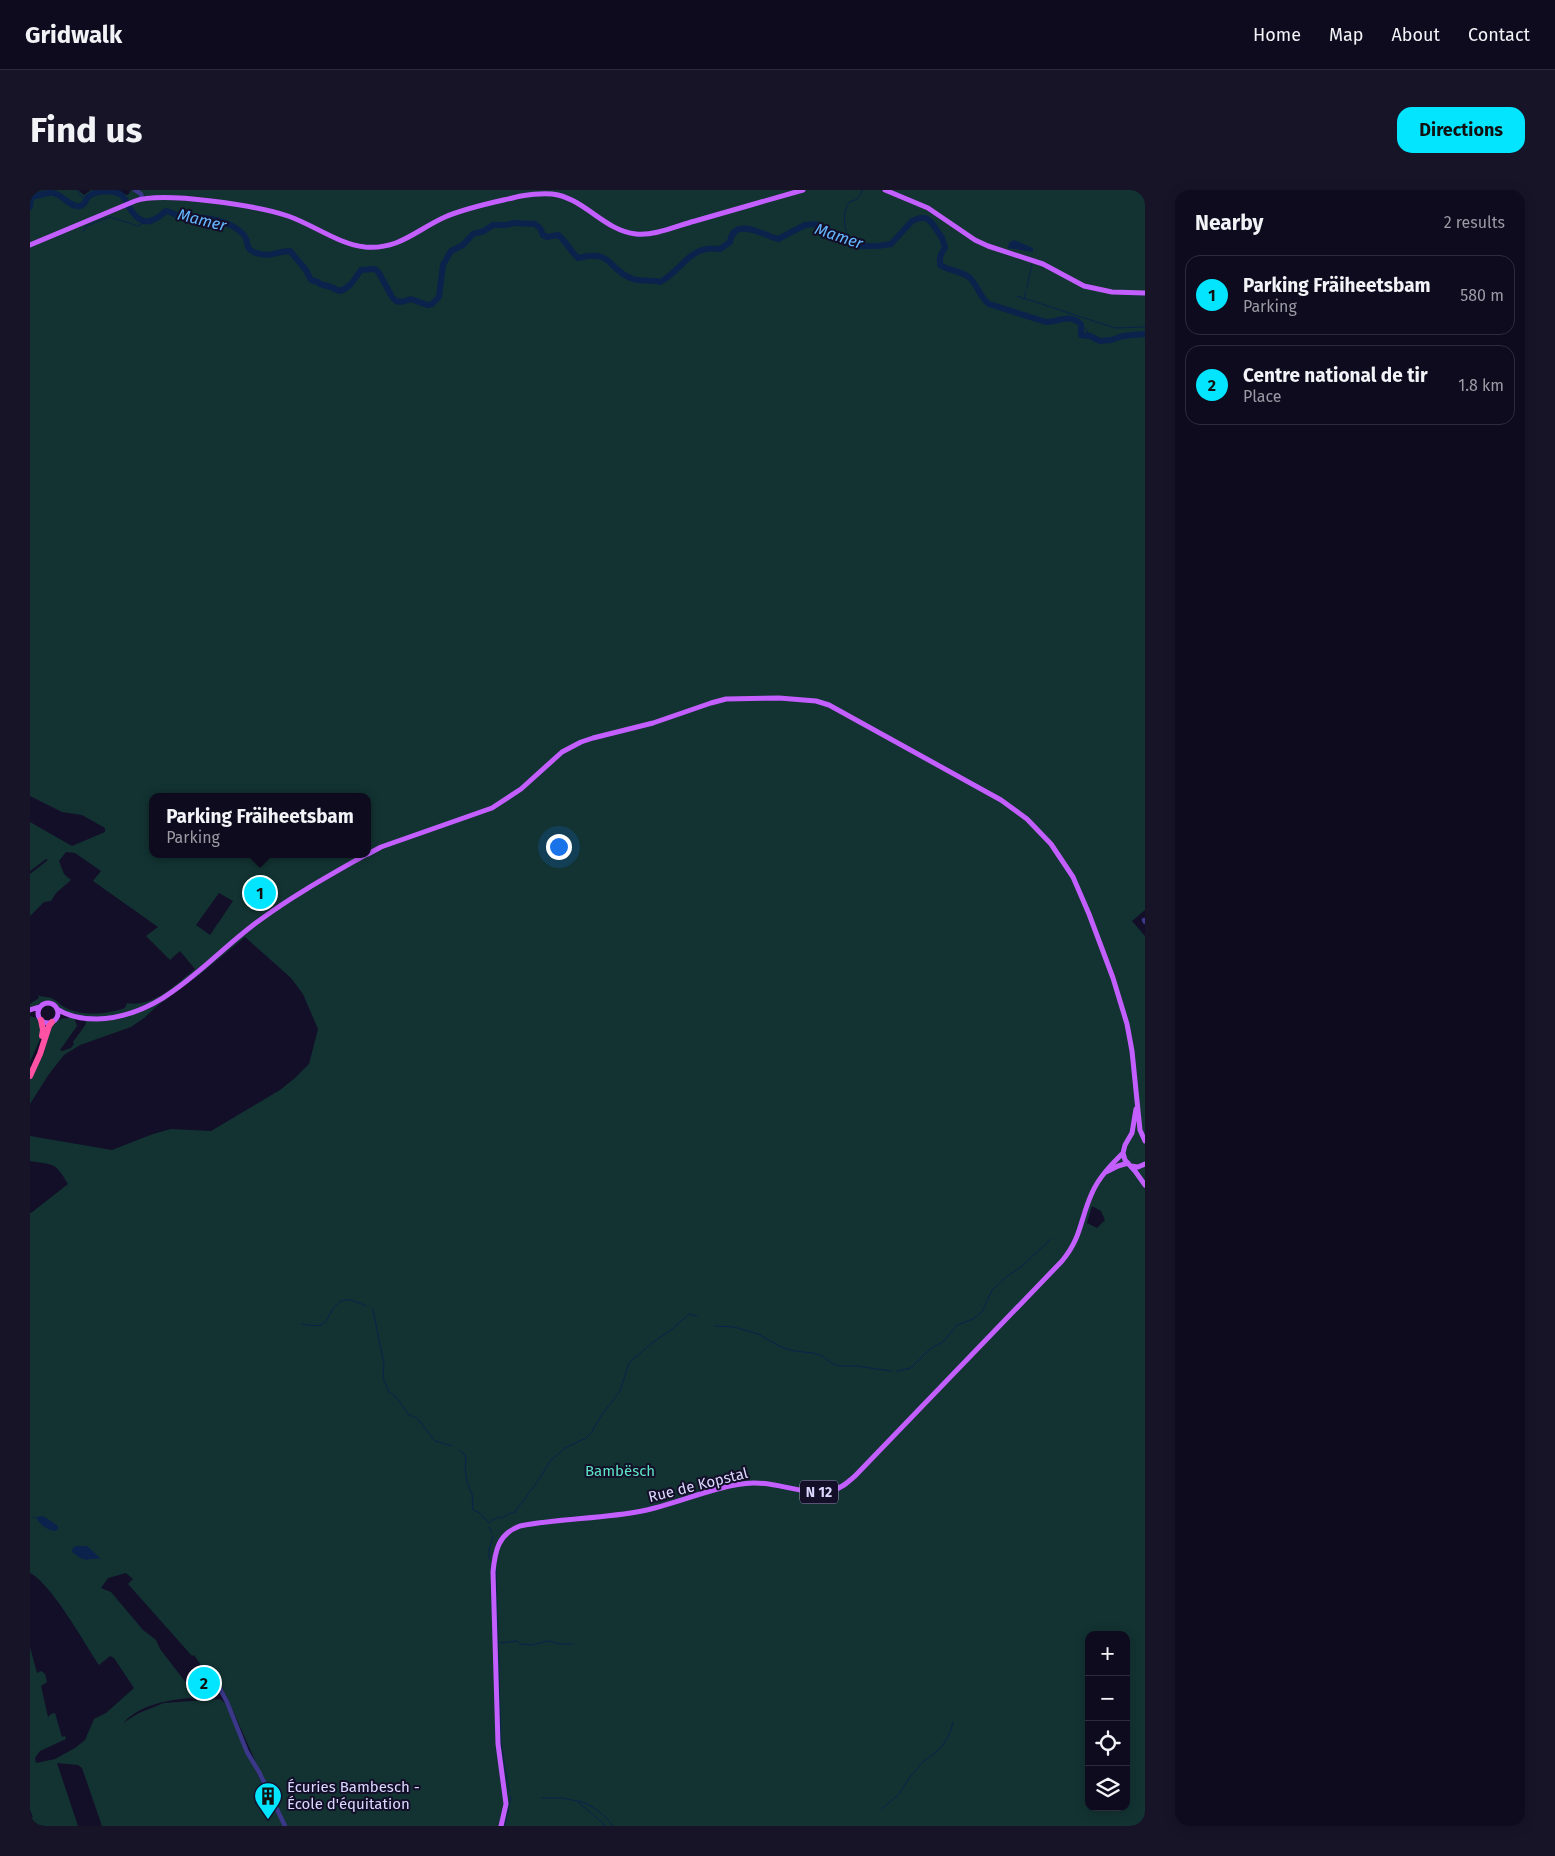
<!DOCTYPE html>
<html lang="en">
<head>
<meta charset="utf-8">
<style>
  body { margin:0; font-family:"Fira Sans",sans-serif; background:#171428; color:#f1f3f6 }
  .controls { position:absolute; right:15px; bottom:15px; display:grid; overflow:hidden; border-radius:10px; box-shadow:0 2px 12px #0003 }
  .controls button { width:45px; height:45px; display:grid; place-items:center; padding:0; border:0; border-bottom:1px solid #2e2b3d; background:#0e0b1f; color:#f1f3f6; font:25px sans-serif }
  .you { position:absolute; left:528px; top:656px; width:18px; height:18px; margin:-12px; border:4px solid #fff; border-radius:50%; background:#1a73e8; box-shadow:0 0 0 8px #1a73e833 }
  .badge { display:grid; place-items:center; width:32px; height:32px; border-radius:50%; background:#03e5ff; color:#111; font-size:16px; font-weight:700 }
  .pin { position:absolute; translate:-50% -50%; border:2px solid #fff; box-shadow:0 1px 5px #0006 }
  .popup { position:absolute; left:119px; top:603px; width:222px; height:65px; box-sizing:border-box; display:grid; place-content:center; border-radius:10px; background:#0e0b1f; filter:drop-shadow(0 1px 4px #0005); font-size:16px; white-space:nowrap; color:#9b9ba4 }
  .popup b { font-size:19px; color:#f1f3f6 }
  .popup::after { content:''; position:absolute; left:50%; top:100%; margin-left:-10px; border:10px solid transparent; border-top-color:#0e0b1f }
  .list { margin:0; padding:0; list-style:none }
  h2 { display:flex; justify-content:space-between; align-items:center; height:65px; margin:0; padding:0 20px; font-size:21px }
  h2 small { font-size:16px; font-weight:400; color:#9b9ba4 }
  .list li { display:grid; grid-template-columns:32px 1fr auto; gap:15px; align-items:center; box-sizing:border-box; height:80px; margin:0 10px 10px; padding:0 10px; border:1px solid #2e2b3d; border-radius:15px }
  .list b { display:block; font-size:19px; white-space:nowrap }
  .list p { margin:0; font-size:16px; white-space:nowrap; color:#9b9ba4 }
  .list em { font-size:16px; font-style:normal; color:#9b9ba4 }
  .icon { flex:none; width:28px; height:28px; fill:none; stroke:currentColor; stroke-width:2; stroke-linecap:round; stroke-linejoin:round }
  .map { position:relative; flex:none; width:1115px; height:1636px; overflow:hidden; border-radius:15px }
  header { display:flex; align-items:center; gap:30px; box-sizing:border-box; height:70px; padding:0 25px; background:#0e0b1f; border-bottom:1px solid #2e2b3d }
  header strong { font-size:24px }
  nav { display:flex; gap:28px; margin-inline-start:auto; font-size:18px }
  .intro { display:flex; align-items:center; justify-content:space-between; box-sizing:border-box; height:120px; padding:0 30px }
  h1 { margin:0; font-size:35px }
  .button { padding:12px 22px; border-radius:15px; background:#03e5ff; color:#111; font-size:18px; font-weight:700 }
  main { display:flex; gap:30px; padding:0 30px }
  aside { flex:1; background:#0e0b1f; border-radius:15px; box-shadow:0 2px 12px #0003 }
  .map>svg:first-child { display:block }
</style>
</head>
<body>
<header>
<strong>Gridwalk</strong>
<nav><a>Home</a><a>Map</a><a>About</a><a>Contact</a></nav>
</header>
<div class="intro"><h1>Find us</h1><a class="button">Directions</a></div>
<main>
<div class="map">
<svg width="1115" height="1636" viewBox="0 0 1115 1636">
  <rect width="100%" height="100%" fill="#130f29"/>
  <path fill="#123332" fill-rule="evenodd" d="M0 0H48L54 5 61 0H77L98 5 101 0H1115V720L1102 731 1115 746V1636H72L52 1578 48 1575 27 1573 48 1636H0V1628L3 1627 0 1620V1457L7 1483 11 1481 15 1484 17 1492 11 1496 18 1527 21 1524 25 1523 32 1547 35 1546 36 1549 10 1561 5 1568 6 1573 25 1569 45 1558 55 1550 64 1529 76 1523 104 1498 84 1468 80 1466 69 1475C55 1454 21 1393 0 1383V1022L1 1023 38 994C25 972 25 975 0 971V946L82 960 123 944 141 939 181 941 250 900 265 888 279 874 288 839 273 804 261 788 215 747 169 785 127 816 114 828 101 837 50 855 34 865 19 884 0 914V890L13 865 22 834 31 829 43 827 19 811 12 812 0 819V814L9 808 8 805C13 808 18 806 23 809 28 811 31 816 36 818 54 827 78 824 95 818L97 813C123 818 146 794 165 779L150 761 140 770 116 746 128 737 63 691 71 681 45 663 36 662 29 671 34 684 41 690 26 703 21 711 14 712 0 726V684L18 670 16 669 0 681V632L42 656 75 642V638L52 625 32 622 0 606ZM122 607H338V664H122ZM235 688 241 697 244 694 246 696 235 710 231 707 227 713 224 712 222 713 214 708 229 692ZM189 703 203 711 180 745 166 735ZM44 827 55 829 56 834 43 852 44 854 41 858 32 861 30 860 47 836ZM1062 1016 1071 1021 1075 1030 1067 1038 1057 1033ZM96 1383 103 1389 98 1394 162 1466 164 1465 173 1478 177 1476 196 1505 239 1602 236 1603 195 1513 190 1509 134 1513 109 1523 93 1533C116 1509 152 1509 182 1506V1497L167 1507 130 1459 126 1450 113 1440 81 1402 71 1398 78 1388ZM1059 1445H1096V1617H1059Z
    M0 826 6 828 11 834 10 849 0 872Z"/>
  <path fill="#0a224c" d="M984 50 1003 58V62L978 58 979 53Z
    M9 1326 15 1327 28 1336V1339L25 1341C18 1340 9 1335 7 1328Z
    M46 1356H57L71 1369C54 1367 59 1375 42 1362L43 1358Z"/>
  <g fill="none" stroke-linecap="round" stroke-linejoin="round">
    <path stroke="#0a224c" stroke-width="1" d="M46 0 52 7 57 8
      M53 42 56 36 80 27 108 36 115 32
      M818 50C815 34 811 27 819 12 827 10 830 8 832 0
      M997 97 1002 74
      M987 106 1085 138 1115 137
      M994 109 996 100
      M1051 134 1056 139 1060 146
      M343 1120 354 1174 353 1188 359 1202 367 1208 379 1225 387 1228 405 1251 422 1256
      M272 1134C278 1135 288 1137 293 1134 296 1132 298 1128 300 1124 310 1105 319 1108 336 1116
      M685 1136 704 1137 728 1144 751 1157 764 1161 783 1163 792 1166 803 1174 810 1176H827L861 1181
      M867 1181 881 1178 899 1160 914 1151 927 1135 943 1129 952 1122 962 1100 976 1087 991 1077 1021 1049
      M429 1260 435 1265 436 1268 435 1278 437 1292 442 1304 443 1320 450 1323 459 1333 462 1330 470 1327
      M3 1327 7 1328
      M472 1328 480 1323H484L508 1291 520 1271 535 1258 556 1248 561 1243 571 1226 590 1201 599 1173 622 1153 642 1139 659 1124 667 1126
      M459 1337 462 1343
      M459 1369V1359L463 1346
      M466 1379 471 1554 479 1601
      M468 1452 471 1453 487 1451 490 1454 501 1455 519 1451 530 1454H544
      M512 1608H532L547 1611 576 1636
      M548 1611C562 1614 575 1625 583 1636
      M852 1619 869 1604 880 1587 893 1572 911 1558 920 1543 923 1532
      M475 1636 481 1607"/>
    <path stroke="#0a224c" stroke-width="6" d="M0 17 1 9 4 6C10 6 16 2 23 3 32 4 40 18 50 16 55 15 55 12 57 8 64 0 80 0 90 4 96 8 97 14 101 20 112 37 123 33 136 21 141 21 144 25 150 26 171 28 195 27 212 43 221 50 212 58 226 63 241 68 246 61 260 61L276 80 281 90 288 92 290 94 301 97 309 101C320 99 325 88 331 80L345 79 349 83 362 107 366 111 371 112 381 109 397 115 402 114 409 107 413 75 421 61 433 55 443 44 454 41 463 35H476L484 33 505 34 510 38 513 45 517 47 528 45C536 51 540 61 548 68 584 59 577 80 603 89 611 92 621 89 630 92 652 81 659 54 690 59L700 52C704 25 735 46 748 49L775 35 785 34 831 56H847L861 54 882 31 890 28H896L902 33 912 48 915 57 910 67V75C919 81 932 81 940 88 948 96 950 108 959 114L1016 132C1031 132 1037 123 1051 134V145L1060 146 1070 151 1081 150 1093 146 1115 144"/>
    <path stroke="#3b3889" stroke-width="4.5" d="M105 0 111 4 112 8
      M1114 730 1115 732
      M176 1477 187 1493 197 1512 217 1562 229 1582 255 1636"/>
    <path stroke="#c35eff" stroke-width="5" d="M855 0 898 18 945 50 958 56 1013 74 1054 96 1082 102 1115 103
      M0 55 105 11C133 1 229 16 258 26 284 35 308 54 335 57 369 60 386 40 415 27 438 17 466 12 491 6 503 4 516 2 528 5 557 12 576 41 606 44 625 46 646 36 665 31 701 21 737 10 773 0
      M338 664 351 657 462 618 491 599 532 562 551 552 563 548 623 533 681 513 696 509 749 508 786 511 799 515 971 610 997 629 1021 654 1043 687 1059 724 1083 788 1097 834 1102 861 1110 940 1115 951
      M8 823a10 10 0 1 1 20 0a10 10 0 1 1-20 0Z
      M27 819C39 827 53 829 67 829 136 827 178 767 230 730 262 706 302 684 337 664
      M0 820 9 817
      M1106 919 1102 943 1095 955 1093 963 1095 970 1105 981 1115 995
      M1101 976 1108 977 1115 974
      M1076 982 1088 976 1098 973
      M471 1636 476 1614 468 1554 463 1382C465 1361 468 1344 490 1336 530 1328 572 1329 612 1321 647 1314 689 1294 723 1293 748 1292 779 1307 803 1300 812 1298 818 1292 825 1286L1032 1071C1052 1047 1050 1029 1062 1003 1069 987 1081 975 1093 963"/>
    <path stroke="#ff52a4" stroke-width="6" d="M11 830 13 840 12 846
      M0 886 10 864 19 836 22 832"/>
  </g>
  <defs>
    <g id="building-pin" transform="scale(1.4375)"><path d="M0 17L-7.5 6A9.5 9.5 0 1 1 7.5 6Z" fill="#03e5ff" stroke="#130f29"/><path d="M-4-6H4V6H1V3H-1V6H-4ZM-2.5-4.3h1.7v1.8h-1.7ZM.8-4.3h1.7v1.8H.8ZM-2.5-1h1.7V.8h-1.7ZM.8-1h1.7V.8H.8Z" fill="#111"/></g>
  </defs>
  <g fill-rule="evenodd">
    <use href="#building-pin" x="238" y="1606"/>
  </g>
  <g text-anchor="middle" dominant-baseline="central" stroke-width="4" stroke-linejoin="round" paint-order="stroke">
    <rect fill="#130f29" stroke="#9f9bbf" stroke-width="1" x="770" y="1290.5" width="38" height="23" rx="4"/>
    <g font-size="14" font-weight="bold" fill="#dbd7ff">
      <text x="789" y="1302">N 12</text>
    </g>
    <g font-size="15" fill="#5de5c3" stroke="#130f29">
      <text x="590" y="1281">Bambësch</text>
    </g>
    <g font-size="15" fill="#dbd7ff" stroke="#130f29">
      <text transform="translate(668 1295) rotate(-14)">Rue de Kopstal</text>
    </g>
    <g font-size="15" fill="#dbd7ff" stroke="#130f29" text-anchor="start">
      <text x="257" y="1597">Écuries Bambesch -<tspan x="257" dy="17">École d'équitation</tspan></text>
    </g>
    <g font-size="16" font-style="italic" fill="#65b7ff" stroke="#130f29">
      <text transform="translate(172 30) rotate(14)">Mamer</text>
      <text transform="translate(809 46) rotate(19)">Mamer</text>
    </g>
  </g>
</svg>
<div class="controls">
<button>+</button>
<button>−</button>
<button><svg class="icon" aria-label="locate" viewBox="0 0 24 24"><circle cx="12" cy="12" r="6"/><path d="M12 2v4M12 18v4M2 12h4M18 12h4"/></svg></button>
<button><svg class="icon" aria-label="layers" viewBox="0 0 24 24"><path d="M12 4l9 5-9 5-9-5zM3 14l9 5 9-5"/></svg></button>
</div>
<div class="you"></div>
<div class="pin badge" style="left:230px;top:703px">1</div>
<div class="popup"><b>Parking Fräiheetsbam</b>Parking</div>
<div class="pin badge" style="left:174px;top:1493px">2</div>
</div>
<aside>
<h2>Nearby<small>2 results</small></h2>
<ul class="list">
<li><span class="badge">1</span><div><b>Parking Fräiheetsbam</b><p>Parking</p></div><em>580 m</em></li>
<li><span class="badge">2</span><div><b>Centre national de tir</b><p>Place</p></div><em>1.8 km</em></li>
</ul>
</aside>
</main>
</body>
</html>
